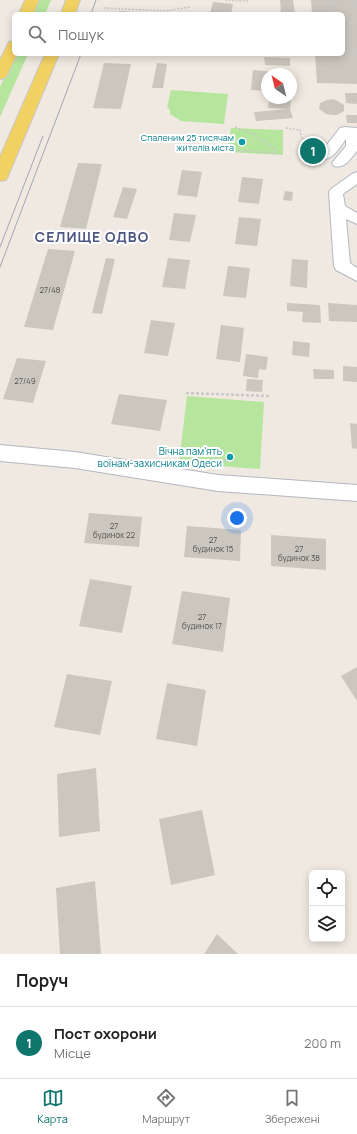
<!DOCTYPE html>
<html lang="uk">
<head>
<meta charset="utf-8">
<style>
  body { margin:0; font-family:Manrope,sans-serif; background:#f6f6f6; color:#222 }
  .controls { position:absolute; right:12px; bottom:12px; display:grid; overflow:hidden; border-radius:6px; box-shadow:0 2px 10px #0003 }
  .controls button { width:36px; height:36px; display:grid; place-items:center; padding:0; border:0; border-bottom:1px solid #e0e0e0; background:#fff; color:#222; font:20px sans-serif }
  .compass { position:absolute; left:261px; top:68px; width:36px; height:36px; border-radius:50%; background:#fff; box-shadow:0 2px 10px #0003; rotate:325deg }
  .you { position:absolute; left:237px; top:518px; width:14px; height:14px; margin:-10px; border:3px solid #fff; border-radius:50%; background:#1a73e8; box-shadow:0 0 0 6px #1a73e833 }
  .badge { display:grid; place-items:center; width:26px; height:26px; border-radius:50%; background:#0f766e; color:#fff; font-size:13px; font-weight:700 }
  .pin { position:absolute; translate:-50% -50%; border:2px solid #fff; box-shadow:0 1px 4px #0006 }
  .list { margin:0; padding:0; list-style:none }
  h2 { display:flex; justify-content:space-between; align-items:center; height:52px; margin:0; padding:0 16px; font-size:17px }
  h2 small { font-size:13px; font-weight:400; color:#767676 }
  .list li { display:grid; grid-template-columns:26px 1fr auto; gap:12px; align-items:center; box-sizing:border-box; height:72px; padding:0 16px; border-top:1px solid #e0e0e0 }
  .list b { display:block; font-size:15px; white-space:nowrap }
  .list p { margin:0; font-size:13px; white-space:nowrap; color:#767676 }
  .list em { font-size:13px; font-style:normal; color:#767676 }
  .icon { flex:none; width:22px; height:22px; fill:none; stroke:currentColor; stroke-width:2; stroke-linecap:round; stroke-linejoin:round }
  .map { position:relative; flex:none; width:357px; height:954px; overflow:hidden }
  .search { position:absolute; background:#fff; box-shadow:0 2px 10px #0003; left:12px; right:12px; top:12px; height:44px; display:flex; align-items:center; gap:10px; box-sizing:border-box; padding:0 14px; border-radius:6px; color:#767676; font-size:15px }
  .sheet { height:124px; background:#fff }
  nav { display:flex; justify-content:space-around; align-items:center; box-sizing:border-box; height:56px; border-top:1px solid #e0e0e0; background:#fff; font-size:11px; color:#767676 }
  nav a { display:grid; justify-items:center; gap:2px }
  nav .on { color:#0f766e }
  .map>svg:first-child { display:block }
</style>
</head>
<body>
<div class="map">
<svg width="357" height="954" viewBox="0 0 357 954">
  <rect width="100%" height="100%" fill="#efe9e1"/>
  <path fill="#b6e59e" d="M38 0H51L45 14H32Z
    M15 54H28L0 117V87Z
    M171 90 228 94 224 124 181 121 170 114V109L167 108Z
    M231 128 283 130V155L227 152Z
    M187 396 264 402 260 469 179 463Z"/>
  <path fill="#cbc7bf" d="M280 0H293L295 14H281Z
    M311 0H357V84L317 83 315 54H343V14H312Z
    M213 2 233 4 231 14H210Z
    M119 11 148 13V14H118Z
    M264 57 290 58V66L265 65Z
    M104 63 131 64 121 109 93 108Z
    M157 63 167 64 163 88H152Z
    M253 70 274 72V74H267V91L251 90Z
    M345 93H357V104L346 103Z
    M269 98 291 99 290 109 293 118 256 121 254 112 290 109 268 108Z
    M332 99 336 100 344 105V111L337 115H332L326 114 319 109 320 103 327 100Z
    M346 115H357V123H347Z
    M78 163 102 164 86 229 60 227Z
    M182 170 202 172 197 197 177 195Z
    M242 177 263 179 259 204 238 202Z
    M123 187 137 189 127 219 113 217Z
    M285 191 293 192 292 201 283 200Z
    M174 213 196 215 190 242 169 240Z
    M239 217 261 219 257 246 235 244Z
    M48 249 75 251 53 330 24 327Z
    M106 258 115 259 102 314 92 313Z
    M168 258 190 260 185 289 162 287Z
    M292 259 308 260 307 288 290 286Z
    M228 266 250 268 246 298 223 296Z
    M287 303 320 305 321 323 302 322 303 312 287 311Z
    M328 303 357 305V322L329 321Z
    M151 320 175 323 168 356 144 353Z
    M221 325 244 328 240 362 216 359Z
    M293 341 310 343 309 357 292 355Z
    M246 354 268 357 266 370 259 369 258 378 243 376Z
    M17 358 46 361 33 403 3 399Z
    M343 366 357 367V382L343 381Z
    M313 369 334 370V379H314Z
    M247 379 263 380 262 392 246 391Z
    M119 394 167 400 160 431 111 424Z
    M350 423 357 424V449L352 448Z
    M89 513 142 517 139 547 84 543Z
    M187 526 241 530 240 561 184 557Z
    M271 535 326 539V570L271 566Z
    M90 579 132 586 122 633 79 626Z
    M182 591 230 598 223 652 172 644Z
    M357 667V701L341 676Z
    M67 674 112 681 100 735 54 727Z
    M167 683 206 690 197 746 156 739Z
    M96 768 100 831 59 837 57 774Z
    M202 810 215 875 171 885 159 819Z
    M95 881 101 954H60L56 888Z
    M217 934 238 954H204Z"/>
  <g fill="none" stroke-linecap="round" stroke-linejoin="round">
    <g stroke="#b4b7c1" stroke-width="2">
      <path id="minor" d="M345 127 357 128V151C350 159 345 169 334 166L332 163 346 146V139C339 148 332 162 320 159L318 156 340 128Z
        M357 172V184L343 194 345 206 357 213V224L346 219 350 263 357 268V281L336 270 334 266 329 192 331 189 352 174Z
        M0 445 75 452 218 475 357 485V501L218 491 75 468 0 461Z"/>
    </g>
    <g stroke="#c9c9c9" stroke-width="2">
      <path id="major" d="M25 0H39L33 14H19Z
        M66 0H80L75 14H61Z
        M14 41V54H17L7 75 5 78 0 79V60L9 42Z
        M45 54H59L8 176 6 180 0 181V157Z"/>
    </g>
    <path stroke="#c9c9c9" stroke-width="1.5" stroke-dasharray="2 1.5" stroke-linecap="butt" d="M225 0 248 1
      M104 8 166 11 190 7
      M330 14 329 5 357 6
      M343 24H357
      M178 54V56
      M334 54V57
      M338 54H357
      M235 127 251 133 280 153
      M286 128 300 130 302 139 311 138
      M306 139V148H310V138
      M225 150 280 153"/>
    <path stroke="#c9c9c9" stroke-width="2.5" stroke-dasharray="3 2" stroke-linecap="butt" d="M186 393 270 396
      M210 459 232 461
      M220 467 221 460"/>
    <use href="#minor" fill="#fff" fill-rule="evenodd"/>
    <use href="#major" fill="#f2d163" fill-rule="evenodd"/>
    <path stroke="#a3a6b8" stroke-width="1" d="M91 14 96 0
      M0 247 43 136
      M0 267 81 54"/>
  </g>
  <g fill="#0f9aa8" stroke="#fff" stroke-width="1.5">
    <circle cx="242" cy="142" r="4"/>
    <circle cx="230" cy="457" r="4"/>
  </g>
  <g text-anchor="middle" dominant-baseline="central" stroke-width="4" stroke-linejoin="round" paint-order="stroke">
    <g font-size="8" fill="#555452">
      <text x="50" y="289">27/48</text>
      <text x="25" y="380">27/49</text>
      <text x="114" y="525">27<tspan x="114" dy="9">будинок 22</tspan></text>
      <text x="213" y="539">27<tspan x="213" dy="9">будинок 15</tspan></text>
      <text x="299" y="548">27<tspan x="299" dy="9">будинок 38</tspan></text>
      <text x="202" y="616">27<tspan x="202" dy="9">будинок 17</tspan></text>
    </g>
    <g font-size="9" fill="#0d838f" stroke="#fff" text-anchor="end">
      <text x="234" y="137">Спаленим 25 тисячам<tspan x="234" dy="10">жителів міста</tspan></text>
    </g>
    <g font-size="10" fill="#0d838f" stroke="#fff" text-anchor="end">
      <text x="222" y="451">Вічна пам'ять<tspan x="222" dy="12">воїнам-захисникам Одеси</tspan></text>
    </g>
    <g font-size="14" font-weight="bold" letter-spacing="1" fill="#4d5680" stroke="#fff">
      <text x="92" y="236">СЕЛИЩЕ ОДВО</text>
    </g>
  </g>
</svg>
<div class="controls">
<button><svg class="icon" aria-label="locate" viewBox="0 0 24 24"><circle cx="12" cy="12" r="6"/><path d="M12 2v4M12 18v4M2 12h4M18 12h4"/></svg></button>
<button><svg class="icon" aria-label="layers" viewBox="0 0 24 24"><path d="M12 4l9 5-9 5-9-5zM3 14l9 5 9-5"/></svg></button>
</div>
<svg class="compass" viewBox="-18 -18 36 36"><path d="M0-13l5 13h-10z" fill="#e53935"/><path d="M0 13l5-13h-10z" fill="#767676"/></svg>
<div class="you"></div>
<div class="pin badge" style="left:313px;top:151px">1</div>
<div class="search"><svg class="icon" aria-label="search" viewBox="0 0 24 24"><circle cx="10" cy="10" r="6"/><path d="M15 15l6 6"/></svg>Пошук</div>
</div>
<section class="sheet">
<h2>Поруч<small></small></h2>
<ul class="list">
<li><span class="badge">1</span><div><b>Пост охорони</b><p>Місце</p></div><em>200 m</em></li>
</ul>
</section>
<nav>
<a class="on"><svg class="icon" aria-label="map" viewBox="0 0 24 24"><path d="M3 6l6-2 6 2 6-2v14l-6 2-6-2-6 2zM9 4v14M15 6v14"/></svg>Карта</a>
<a><svg class="icon" aria-label="directions" viewBox="0 0 24 24"><path d="M12 3l9 9-9 9-9-9zM9 14v-3h6M13 9l2 2-2 2"/></svg>Маршрут</a>
<a><svg class="icon" aria-label="saved" viewBox="0 0 24 24"><path d="M7 4h10v16l-5-4-5 4z"/></svg>Збережені</a>
</nav>
</body>
</html>
